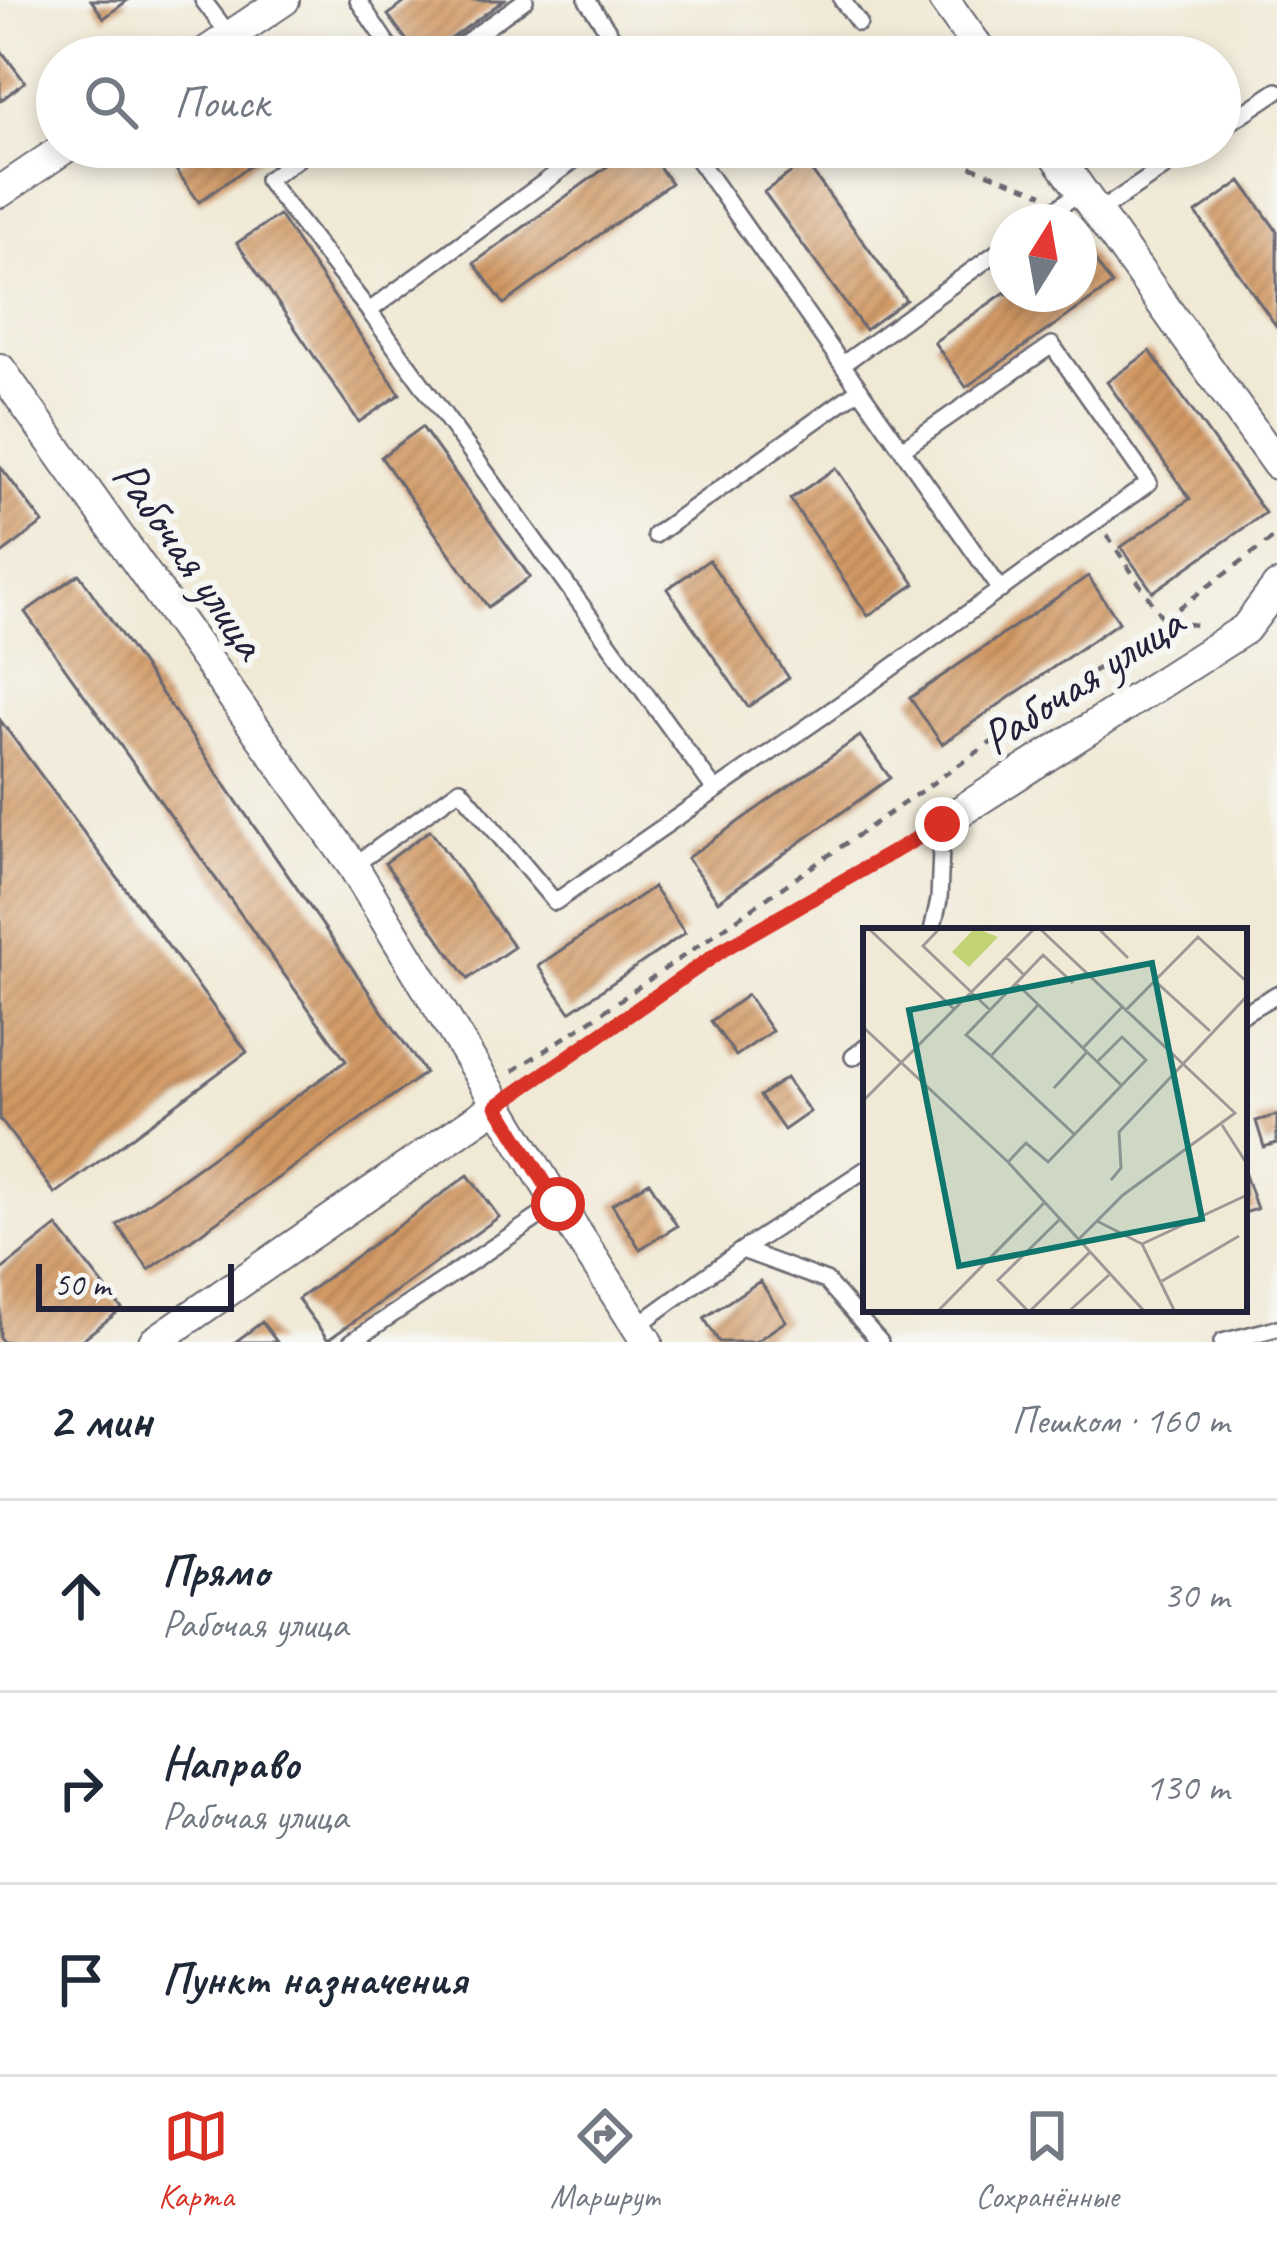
<!DOCTYPE html>
<html lang="ru">
<head>
<meta charset="utf-8">
<style>
  body { margin:0; font-family:Caveat,sans-serif; background:#f2f2f3; color:#1f2937 }
  .compass { position:absolute; left:989px; top:204px; width:108px; height:108px; border-radius:50%; background:#fff; box-shadow:0 6px 18px #0003; rotate:11deg }
  .scale { position:absolute; left:36px; bottom:30px; width:198px; box-sizing:border-box; padding-left:12px; border:6px solid #22223b; border-top:0; font-size:33px; line-height:42px; white-space:nowrap; color:#22223b; -webkit-text-stroke:9px #f6f6f2; paint-order:stroke }
  .stop { position:absolute; width:36px; height:36px; margin:-27px; border:9px solid #d93025; border-radius:50%; background:#fff }
  .stop.end { background:#d93025; border-color:#fff; box-shadow:0 3px 12px #0008 }
  .list { margin:0; padding:0; list-style:none }
  h2 { display:flex; justify-content:space-between; align-items:center; height:156px; margin:0; padding:0 48px; font-size:51px }
  h2 small { font-size:39px; font-weight:400; color:#747a83 }
  .list li { display:grid; grid-template-columns:78px 1fr auto; gap:36px; align-items:center; box-sizing:border-box; height:192px; padding:0 48px; border-top:3px solid #e0e1e3 }
  .list b { display:block; font-size:45px; white-space:nowrap }
  .list p { margin:0; font-size:39px; white-space:nowrap; color:#747a83 }
  .list em { font-size:39px; font-style:normal; color:#747a83 }
  .icon { flex:none; width:66px; height:66px; fill:none; stroke:currentColor; stroke-width:2; stroke-linecap:round; stroke-linejoin:round }
  .map { position:relative; flex:none; width:1277px; height:1342px; overflow:hidden }
  .search { position:absolute; background:#fff; box-shadow:0 6px 18px #0003; left:36px; right:36px; top:36px; height:132px; display:flex; align-items:center; gap:30px; box-sizing:border-box; padding:0 42px; border-radius:66px; color:#747a83; font-size:45px }
  .sheet { height:732px; background:#fff }
  nav { display:flex; justify-content:space-around; align-items:center; box-sizing:border-box; height:168px; border-top:3px solid #e0e1e3; background:#fff; font-size:33px; color:#747a83 }
  nav a { display:grid; justify-items:center; gap:6px }
  nav .on { color:#d93025 }
  .map>svg:first-child { display:block }
</style>
</head>
<body>
<div class="map">
<svg width="1277" height="1342" viewBox="0 0 1277 1342">
  <defs>
    <pattern id="building-hatch" width="6" height="6" patternUnits="userSpaceOnUse" patternTransform="scale(3)"><rect width="6" height="6" fill="#d29963"/><path d="M-1 1l2-2M0 6l6-6M5 7l2-2" fill="none" stroke="#aa7c53"/></pattern>
  </defs>
  <rect width="100%" height="100%" fill="#f6f6f2"/>
  <filter id="ink" filterUnits="userSpaceOnUse"><feTurbulence type="fractalNoise" baseFrequency=".00833" numOctaves="2"/><feDisplacementMap in="SourceGraphic" scale="24" xChannelSelector="R" yChannelSelector="G"/><feConvolveMatrix kernelMatrix="1 2 1 2 8 2 1 2 1" color-interpolation-filters="sRGB"/></filter>
  <filter id="wash" filterUnits="userSpaceOnUse"><feTurbulence type="fractalNoise" baseFrequency=".004" numOctaves="4" result="noise"/><feDisplacementMap in="SourceGraphic" scale="48" xChannelSelector="R" yChannelSelector="G"/><feGaussianBlur stdDeviation="2.7" result="paint"/><feColorMatrix in="noise" values="0 0 0 0 0 0 0 0 0 0 0 0 0 0 0 0 0 1.4 0 .05"/><feComposite in="paint" operator="in"/></filter>
  <g filter="url(#wash)">
    <rect width="100%" height="100%" fill="#f0e9d5"/>
    <g id="blocks">
      <path fill="url(#building-hatch)" d="M91 0H128L104 18Z
        M408 0H504L426 57H419L388 15Z
        M0 49 25 82 0 101Z
        M202 147H276L199 202 174 167Z
        M634 147H645L671 183 504 304 474 263Z
        M805 162 906 300 865 330 764 192Z
        M1241 181 1277 231V327L1196 213Z
        M279 215 400 394 359 422 237 243Z
        M1079 238 1112 285 966 387 934 342 1007 291V294H1079Z
        M1150 351 1265 513 1153 592 1121 547 1190 499 1107 382Z
        M422 427 530 577 488 607 381 457Z
        M0 466 43 523 0 555Z
        M836 468 915 584 868 616 790 499Z
        M709 560 789 678 748 707 667 589Z
        M79 574 425 1073 149 1270 117 1225 346 1061 25 612Z
        M1088 576 1119 622 942 744 910 698Z
        M0 720 247 1052 55 1194 0 1119Z
        M860 736 890 778 718 901 687 858Z
        M430 830 514 947 468 979 385 863Z
        M653 887 685 933 570 1012 538 966Z
        M747 995 772 1031 736 1056 711 1021Z
        M786 1078 810 1112 784 1130 760 1096Z
        M1277 1115V1143L1264 1147 1256 1121Z
        M1244 1172 1257 1209 1244 1213Z
        M468 1175 499 1217 328 1340 298 1299Z
        M649 1182 677 1226 640 1249 612 1204Z
        M57 1226 122 1309 79 1342H3L0 1338V1271Z
        M760 1281 786 1321 755 1342H719L704 1318Z
        M262 1322 277 1342H235Z"/>
    </g>
  </g>
  <g filter="url(#ink)">
    <use href="#blocks" fill-opacity="0" stroke="#6a6871" stroke-width="3"/>
    <g fill="none" stroke-linecap="round" stroke-linejoin="round">
      <g stroke="#6a6871" stroke-width="20">
        <path id="lane" d="M203 0 230 36
          M358 0 396 57
          M587 0 626 57
          M842 0 859 23
          M445 57 525 0
          M1220 129 1277 91
          M315 147 267 180 369 311 592 147
          M689 147 1001 590
          M1097 213 1194 147
          M1039 222 1081 191
          M369 311 715 790
          M843 364 1007 245
          M655 535 860 389
          M353 866 460 789 555 902 862 689 1149 483 1052 345 902 449
          M932 931 939 900 942 823
          M1244 1013 1277 994
          M853 1057 866 1047
          M742 1250 826 1281 880 1342
          M637 1326 742 1250 866 1169
          M351 1342 558 1204
          M1222 1342 1277 1328"/>
      </g>
      <g stroke="#6a6871" stroke-width="34">
        <path id="street" d="M944 0 985 57
          M199 57 284 0
          M1050 147 1277 464
          M0 192 66 147
          M0 369 353 866 558 1204 647 1342
          M942 823 1245 629 1277 587
          M154 1342 497 1105"/>
      </g>
      <path stroke="#6a6871" stroke-width="4.5" stroke-dasharray="9 9" stroke-linecap="butt" d="M920 147 1043 194
        M1107 535 1165 622 1199 625
        M513 1071 584 1025 1100 667 1277 535
        M521 1089 724 949 916 838"/>
      <use href="#lane" stroke="#fff" stroke-width="15"/>
      <use href="#street" stroke="#fff" stroke-width="30"/>
    </g>
  </g>
  <g fill="none" stroke-linecap="round" stroke-linejoin="round" filter="url(#ink)">
    <path stroke="#d93025" stroke-width="15" d="M558 1204 497 1106 724 949 942 824"/>
  </g>
  <g text-anchor="middle" dominant-baseline="central" stroke-width="12" stroke-linejoin="round" paint-order="stroke">
    <g font-size="48" fill="#22223b" stroke="#f6f6f2">
      <text transform="translate(190 559) rotate(55)">Рабочая улица</text>
      <text transform="translate(1082 680) rotate(-33)">Рабочая улица</text>
    </g>
  </g>
  <g transform="translate(863 928)">
    <rect width="384" height="384" fill="#f0e9d5"/>
    <path d="M112 0 135 9 106 39 89 24Z" fill="#c2d376"/>
    <path fill="none" stroke="#9e9997" stroke-width="3" d="M5 0 91 81M77 0 60 18 127 82 161 47 143 29M176 0 372 185 260 267 216 311M235 0 265 30M161 47 180 27 210 55M292 53 347 103M153 55 258 157M127 82 103 107 128 128 175 77M263 82 335 9 384 54M0 99 145 234 282 384M220 120 259 79M128 128 211 206M191 160 224 124M0 173 172 0M359 197 384 236M145 234 163 215 185 234 283 132 259 109 234 134M248 252 258 240 256 204 384 68M234 293 279 316 312 384M279 316 384 267M299 353 376 308M74 384 182 274M166 384 135 352 197 291M166 384 228 323M205 384 246 347"/>
    <path fill="#0f766e" fill-opacity="0.15" stroke="#0f766e" stroke-width="6" d="M289 35 339 291 96 338 46 82Z"/>
    <rect width="384" height="384" fill="none" stroke="#22223b" stroke-width="6"/>
  </g>
</svg>
<svg class="compass" viewBox="-18 -18 36 36"><path d="M0-13l5 13h-10z" fill="#e53935"/><path d="M0 13l5-13h-10z" fill="#747a83"/></svg>
<div class="scale">50 m</div>
<div class="stop" style="left:558px;top:1204px"></div>
<div class="stop end" style="left:942px;top:824px"></div>
<div class="search"><svg class="icon" aria-label="search" viewBox="0 0 24 24"><circle cx="10" cy="10" r="6"/><path d="M15 15l6 6"/></svg>Поиск</div>
</div>
<section class="sheet">
<h2>2 мин<small>Пешком · 160 m</small></h2>
<ul class="list">
<li><svg class="icon" aria-label="ahead" viewBox="0 0 24 24"><path d="M12 20V5M6 11l6-6 6 6"/></svg><div><b>Прямо</b><p>Рабочая улица</p></div><em>30 m</em></li>
<li><svg class="icon" aria-label="right" viewBox="0 0 24 24"><path d="M7 20v-9h11M14 6l5 5-5 5"/></svg><div><b>Направо</b><p>Рабочая улица</p></div><em>130 m</em></li>
<li><svg class="icon" aria-label="arrive" viewBox="0 0 24 24"><path d="M6 21V4h12l-3 4 3 4H6"/></svg><div><b>Пункт назначения</b></div></li>
</ul>
</section>
<nav>
<a class="on"><svg class="icon" aria-label="map" viewBox="0 0 24 24"><path d="M3 6l6-2 6 2 6-2v14l-6 2-6-2-6 2zM9 4v14M15 6v14"/></svg>Карта</a>
<a><svg class="icon" aria-label="directions" viewBox="0 0 24 24"><path d="M12 3l9 9-9 9-9-9zM9 14v-3h6M13 9l2 2-2 2"/></svg>Маршрут</a>
<a><svg class="icon" aria-label="saved" viewBox="0 0 24 24"><path d="M7 4h10v16l-5-4-5 4z"/></svg>Сохранённые</a>
</nav>
</body>
</html>
